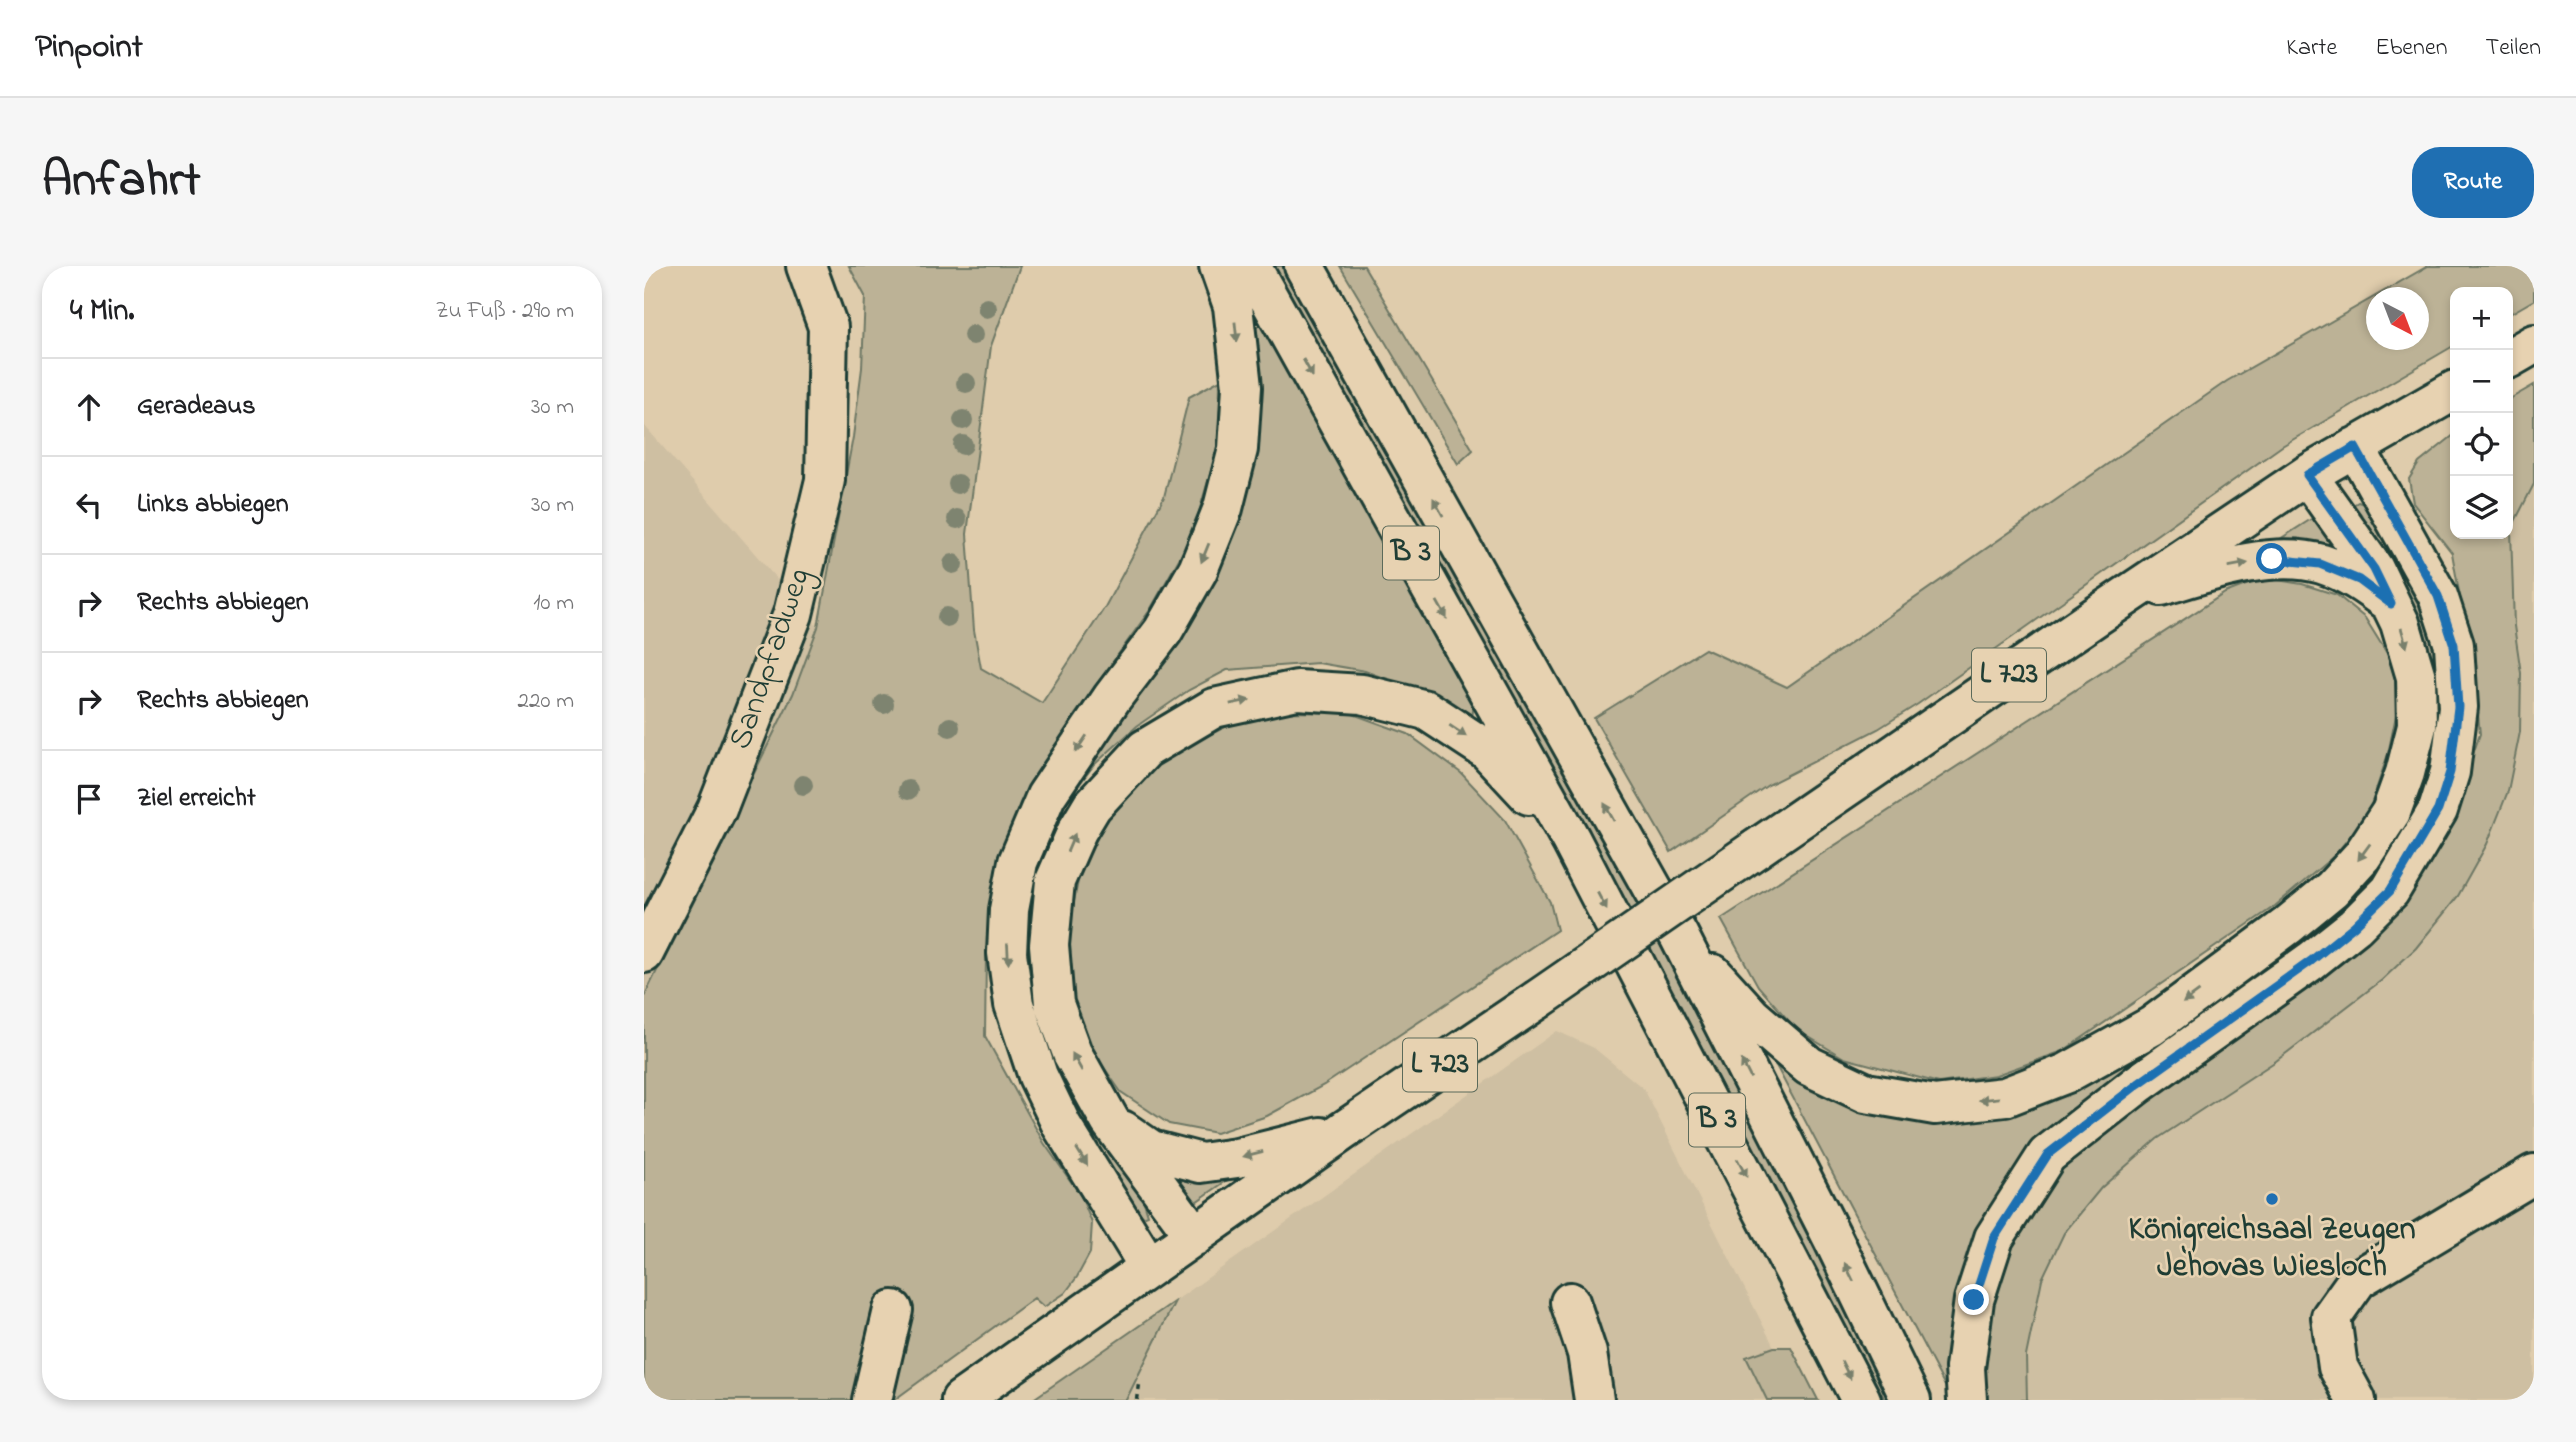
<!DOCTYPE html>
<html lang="de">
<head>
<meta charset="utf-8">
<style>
  body { margin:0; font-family:"Indie Flower",sans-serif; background:#f6f6f6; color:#202124 }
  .controls { position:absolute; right:21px; top:21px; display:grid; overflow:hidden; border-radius:14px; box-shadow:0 4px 10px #0003 }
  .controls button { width:63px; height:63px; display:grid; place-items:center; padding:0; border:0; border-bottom:2px solid #e0e0e0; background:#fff; color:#202124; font:35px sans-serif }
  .compass { position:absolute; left:1722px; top:21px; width:63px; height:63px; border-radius:50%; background:#fff; box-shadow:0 4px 10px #0003; rotate:138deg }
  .stop { position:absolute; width:21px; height:21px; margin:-16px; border:5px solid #1f6fb2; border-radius:50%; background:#fff }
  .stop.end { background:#1f6fb2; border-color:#fff; box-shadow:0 2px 7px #0008 }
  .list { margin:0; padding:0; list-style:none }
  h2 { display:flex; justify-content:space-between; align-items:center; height:91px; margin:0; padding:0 28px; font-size:30px }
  h2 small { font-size:23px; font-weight:400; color:#757577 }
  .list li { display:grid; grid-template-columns:46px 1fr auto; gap:21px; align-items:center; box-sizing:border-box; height:98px; padding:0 28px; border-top:2px solid #e0e0e0 }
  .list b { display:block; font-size:26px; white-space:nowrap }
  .list em { font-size:23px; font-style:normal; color:#757577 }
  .icon { flex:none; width:38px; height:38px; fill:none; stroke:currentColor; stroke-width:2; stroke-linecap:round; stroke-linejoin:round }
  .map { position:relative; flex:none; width:1890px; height:1134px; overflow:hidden; border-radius:28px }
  header { display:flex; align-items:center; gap:42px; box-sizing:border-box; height:98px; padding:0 35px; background:#fff; border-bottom:2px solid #e0e0e0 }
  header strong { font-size:33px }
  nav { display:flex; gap:38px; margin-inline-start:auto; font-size:24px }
  .intro { display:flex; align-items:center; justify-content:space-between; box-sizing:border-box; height:168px; padding:0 42px }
  h1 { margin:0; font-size:49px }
  .button { padding:18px 32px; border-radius:28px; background:#1f6fb2; color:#fff; font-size:24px; font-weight:700 }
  main { display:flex; gap:42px; padding:0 42px }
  aside { flex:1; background:#fff; border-radius:28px; box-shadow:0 4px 10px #0003 }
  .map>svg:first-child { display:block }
</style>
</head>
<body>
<header>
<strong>Pinpoint</strong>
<nav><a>Karte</a><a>Ebenen</a><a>Teilen</a></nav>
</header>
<div class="intro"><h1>Anfahrt</h1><a class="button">Route</a></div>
<main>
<aside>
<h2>4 Min.<small>Zu Fuß · 290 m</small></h2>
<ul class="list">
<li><svg class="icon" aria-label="ahead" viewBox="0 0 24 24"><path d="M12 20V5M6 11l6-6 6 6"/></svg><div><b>Geradeaus</b></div><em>30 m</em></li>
<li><svg class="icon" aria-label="left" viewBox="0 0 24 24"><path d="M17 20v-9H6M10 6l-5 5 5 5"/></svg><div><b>Links abbiegen</b></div><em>30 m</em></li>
<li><svg class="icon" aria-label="right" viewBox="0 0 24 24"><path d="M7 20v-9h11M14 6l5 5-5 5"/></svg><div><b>Rechts abbiegen</b></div><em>10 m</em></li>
<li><svg class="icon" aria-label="right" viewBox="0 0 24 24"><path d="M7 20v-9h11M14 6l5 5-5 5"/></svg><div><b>Rechts abbiegen</b></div><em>220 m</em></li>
<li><svg class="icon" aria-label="arrive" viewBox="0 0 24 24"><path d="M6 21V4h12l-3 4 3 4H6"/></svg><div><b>Ziel erreicht</b></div></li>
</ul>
</aside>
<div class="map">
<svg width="1890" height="1134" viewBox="0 0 1890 1134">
  <rect width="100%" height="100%" fill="#dfccac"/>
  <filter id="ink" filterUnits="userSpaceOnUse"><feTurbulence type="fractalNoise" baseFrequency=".0143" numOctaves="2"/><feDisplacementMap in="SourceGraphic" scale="14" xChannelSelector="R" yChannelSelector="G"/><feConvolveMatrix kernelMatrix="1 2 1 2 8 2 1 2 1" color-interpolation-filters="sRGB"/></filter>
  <g filter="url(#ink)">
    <path fill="#cebfa2" d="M0 159 174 361 149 428 0 731Z
      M1890 218V1134H1383L1382 1090 1398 1013 1420 967 1457 922 1513 873 1632 795 1738 714 1772 682 1814 630 1843 578 1877 407 1870 360 1867 263Z
      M913 765 950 782 1000 823 1130 1081 1102 1091 1123 1134H482L531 1035Z"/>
    <path fill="#bcb296" stroke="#6e7865" stroke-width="2" fill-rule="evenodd" d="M205 0H376L347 80 323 268 330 364 337 402 398 437 461 341 520 231 545 131 576 114 575 177 548 270 506 344 430 450 376 537 350 622 342 688 341 770 400 877 437 930 448 957 446 987 433 1011 421 1027 400 1041 390 1032 250 1134H0V731L149 428 174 361 209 171 218 102 221 30Z
      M624 0H646L1031 696 1254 1134H1241L788 290Z
      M696 0H720L829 184 814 198Z
      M1784 0H1890V34L1864 49V26H1811V79L1638 180 1274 438 1234 463 1124 519 1027 586 950 452 1061 383 1143 421 1583 115ZM1732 32H1774V74H1732Z
      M622 55 830 432 828 456 787 430 721 405 674 397 583 404 545 424 493 460 450 499 425 532 402 575 385 635 381 696 392 754 410 803 499 933 504 949 499 951 436 868 383 755 373 648 415 528 580 283 609 209 610 93 607 64Z
      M1890 119V218L1867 263 1870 360 1877 407 1876 466 1864 525 1843 578 1814 630 1772 682 1738 714 1632 795 1513 873 1457 922 1420 967 1398 1013 1382 1090 1383 1134H1340V1096L1348 1023 1383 951 1425 887 1738 657 1782 606 1809 546 1836 468 1830 409 1808 287 1769 237 1765 213 1775 197 1811 168V268H1864V134Z
      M1714 236 1720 238 1739 264 1762 306 1791 377 1801 433 1795 500 1775 556 1704 651 1408 867 1307 1116 1301 1120 1127 790 1309 856 1637 688 1785 472 1710 245 1709 239Z
      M1672 250 1704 298 1625 280Z
      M1620 312 1658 318 1693 329 1721 352 1744 389 1756 430 1744 488 1724 548 1691 589 1631 640 1419 785 1352 809 1295 817 1200 792 1153 764 1114 720 1077 653 1581 327Z
      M640 446 706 447 764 468 817 507 861 554 906 636 913 664 680 819 623 850 572 867 525 858 477 826 445 780 427 734 422 675 434 615 454 570 477 532 511 501 537 483 589 457Z
      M611 895 543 942 510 897Z
      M531 1035 482 1134H388Z
      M1130 1081H1147L1174 1134H1123L1102 1091Z"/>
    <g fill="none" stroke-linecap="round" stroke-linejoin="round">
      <g stroke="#1f3d34" stroke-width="44">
        <path id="minor" d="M0 687 73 543 149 348 181 214 184 61 162 0
          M926 1036 943 1087 950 1134
          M228 1134 249 1044
          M1712 1134 1694 1101 1687 1051 1714 1013 1890 908"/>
      </g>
      <g stroke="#1f3d34" stroke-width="44">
        <path id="major" d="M607 0 927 574 1217 1134
          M660 0 1035 670 1189 973 1267 1134
          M1864 93 1890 78
          M1517 320C1564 306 1629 283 1678 298 1703 306 1723 320 1744 336
          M1112 583 1451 351 1663 209 1811 124
          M1069 708 1108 751 1165 800 1222 827 1291 839 1361 831 1423 807 1508 760 1643 660 1688 623 1718 590 1747 546 1761 507 1773 460 1772 411 1756 357 1730 303 1663 209
          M478 864 507 884 557 897 593 892 677 871
          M551 970 466 855 428 787 410 738 405 679 411 615 433 565 448 540 501 483 570 442 653 424 718 428 782 444 843 484 885 529
          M505 1001 418 860 394 810 370 738 363 687 365 644 374 596 402 530 468 432 519 365 554 304 579 242 594 183 598 121 589 40 575 0
          M317 1134 699 865 893 734
          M1323 1134 1321 1102 1330 1034 1350 972 1403 889 1494 818 1667 695 1711 660 1746 625 1794 544 1806 506 1814 441 1810 379 1794 330 1711 181"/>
      </g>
      <path stroke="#1f3d34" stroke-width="4.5" stroke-dasharray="5 5" stroke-linecap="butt" d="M493 1134 495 1118"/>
      <use href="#minor" stroke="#e7d2b1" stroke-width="38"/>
      <use href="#major" stroke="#e7d2b1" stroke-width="38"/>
      <g stroke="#1f3d34" stroke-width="44" stroke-linecap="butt">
        <path id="major-bridge" d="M893 734 1112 583"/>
      </g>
      <use href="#major-bridge" stroke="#e7d2b1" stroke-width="38"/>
    </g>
    <g fill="#7e8470">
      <circle cx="343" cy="42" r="10"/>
      <circle cx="329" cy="69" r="10"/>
      <circle cx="322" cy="117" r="10"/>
      <circle cx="319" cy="154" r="10"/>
      <circle cx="319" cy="179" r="10"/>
      <circle cx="314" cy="218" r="10"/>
      <circle cx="313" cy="253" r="10"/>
      <circle cx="309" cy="298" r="10"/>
      <circle cx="303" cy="351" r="10"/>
      <circle cx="240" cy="438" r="10"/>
      <circle cx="306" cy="461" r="10"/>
      <circle cx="159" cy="519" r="10"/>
      <circle cx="264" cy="524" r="10"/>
    </g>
    <defs><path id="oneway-solid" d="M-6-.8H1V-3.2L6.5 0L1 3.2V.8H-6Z" transform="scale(1.75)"/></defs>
    <g fill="#79806c">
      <use href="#oneway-solid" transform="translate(592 66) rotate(84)"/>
      <use href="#oneway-solid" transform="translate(664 102) rotate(61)"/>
      <use href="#oneway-solid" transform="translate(794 241) rotate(-119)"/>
      <use href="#oneway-solid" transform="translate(561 287) rotate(112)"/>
      <use href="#oneway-solid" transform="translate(1594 299) rotate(-10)"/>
      <use href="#oneway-solid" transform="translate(798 344) rotate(61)"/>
      <use href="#oneway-solid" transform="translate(1760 372) rotate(74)"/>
      <use href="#oneway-solid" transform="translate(596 436) rotate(-12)"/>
      <use href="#oneway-solid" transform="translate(814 465) rotate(34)"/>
      <use href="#oneway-solid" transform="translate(437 478) rotate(124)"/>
      <use href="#oneway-solid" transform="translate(965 546) rotate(-119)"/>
      <use href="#oneway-solid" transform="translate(427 577) rotate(-67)"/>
      <use href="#oneway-solid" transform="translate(1720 586) rotate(126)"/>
      <use href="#oneway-solid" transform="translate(958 635) rotate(62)"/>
      <use href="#oneway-solid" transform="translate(364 688) rotate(87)"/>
      <use href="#oneway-solid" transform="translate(1547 731) rotate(144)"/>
      <use href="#oneway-solid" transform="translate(433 796) rotate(-119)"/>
      <use href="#oneway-solid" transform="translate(1102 803) rotate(-117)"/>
      <use href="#oneway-solid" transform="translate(1345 833) rotate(174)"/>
      <use href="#oneway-solid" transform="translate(609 888) rotate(165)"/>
      <use href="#oneway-solid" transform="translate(438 891) rotate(58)"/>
      <use href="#oneway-solid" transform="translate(1098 902) rotate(62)"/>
      <use href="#oneway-solid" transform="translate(1205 1006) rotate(-116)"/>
      <use href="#oneway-solid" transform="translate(1202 1104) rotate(63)"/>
    </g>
  </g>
  <g fill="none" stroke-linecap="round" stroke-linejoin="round" filter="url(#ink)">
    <path stroke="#1f6fb2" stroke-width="9" d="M1330 1034 1350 972 1404 888 1494 818 1667 695 1710 660 1746 625 1794 544 1806 506 1814 441 1810 379 1794 330 1711 181 1663 209 1730 303 1747 338 1715 314 1676 298 1628 293"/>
  </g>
  <circle fill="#1f6fb2" stroke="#e7d2b1" stroke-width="2.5" cx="1628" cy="933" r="7"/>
  <g text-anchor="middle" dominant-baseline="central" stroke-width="5" stroke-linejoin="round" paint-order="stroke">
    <g fill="#e7d2b1" stroke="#5b6a5a" stroke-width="2">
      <rect x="739" y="260.5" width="56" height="53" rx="5"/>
      <rect x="1328" y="382.5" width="74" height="53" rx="5"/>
      <rect x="759" y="772.5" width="74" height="53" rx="5"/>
      <rect x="1045" y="827.5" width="56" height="53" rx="5"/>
    </g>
    <g font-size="30" font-weight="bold" fill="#1f3d34">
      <text x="767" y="287">B 3</text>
      <text x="1365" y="409">L 723</text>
      <text x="796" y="799">L 723</text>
      <text x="1073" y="854">B 3</text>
    </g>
    <g font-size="32" fill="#1f3d34" stroke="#e7d2b1">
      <text transform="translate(127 393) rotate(-71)">Sandpfadweg</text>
    </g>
    <g font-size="32" font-weight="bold" fill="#1f3d34" stroke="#e7d2b1">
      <text x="1628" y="964">Königreichsaal Zeugen<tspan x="1628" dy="37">Jehovas Wiesloch</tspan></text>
    </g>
  </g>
</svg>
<div class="controls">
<button>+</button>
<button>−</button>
<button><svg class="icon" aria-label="locate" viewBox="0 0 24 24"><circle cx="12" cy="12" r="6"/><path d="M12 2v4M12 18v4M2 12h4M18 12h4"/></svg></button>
<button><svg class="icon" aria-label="layers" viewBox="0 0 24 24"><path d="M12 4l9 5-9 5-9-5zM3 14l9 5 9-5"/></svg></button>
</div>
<svg class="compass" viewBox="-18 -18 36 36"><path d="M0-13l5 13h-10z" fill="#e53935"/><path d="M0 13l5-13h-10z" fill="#757577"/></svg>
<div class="stop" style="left:1628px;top:293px"></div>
<div class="stop end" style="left:1330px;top:1034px"></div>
</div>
</main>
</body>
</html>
